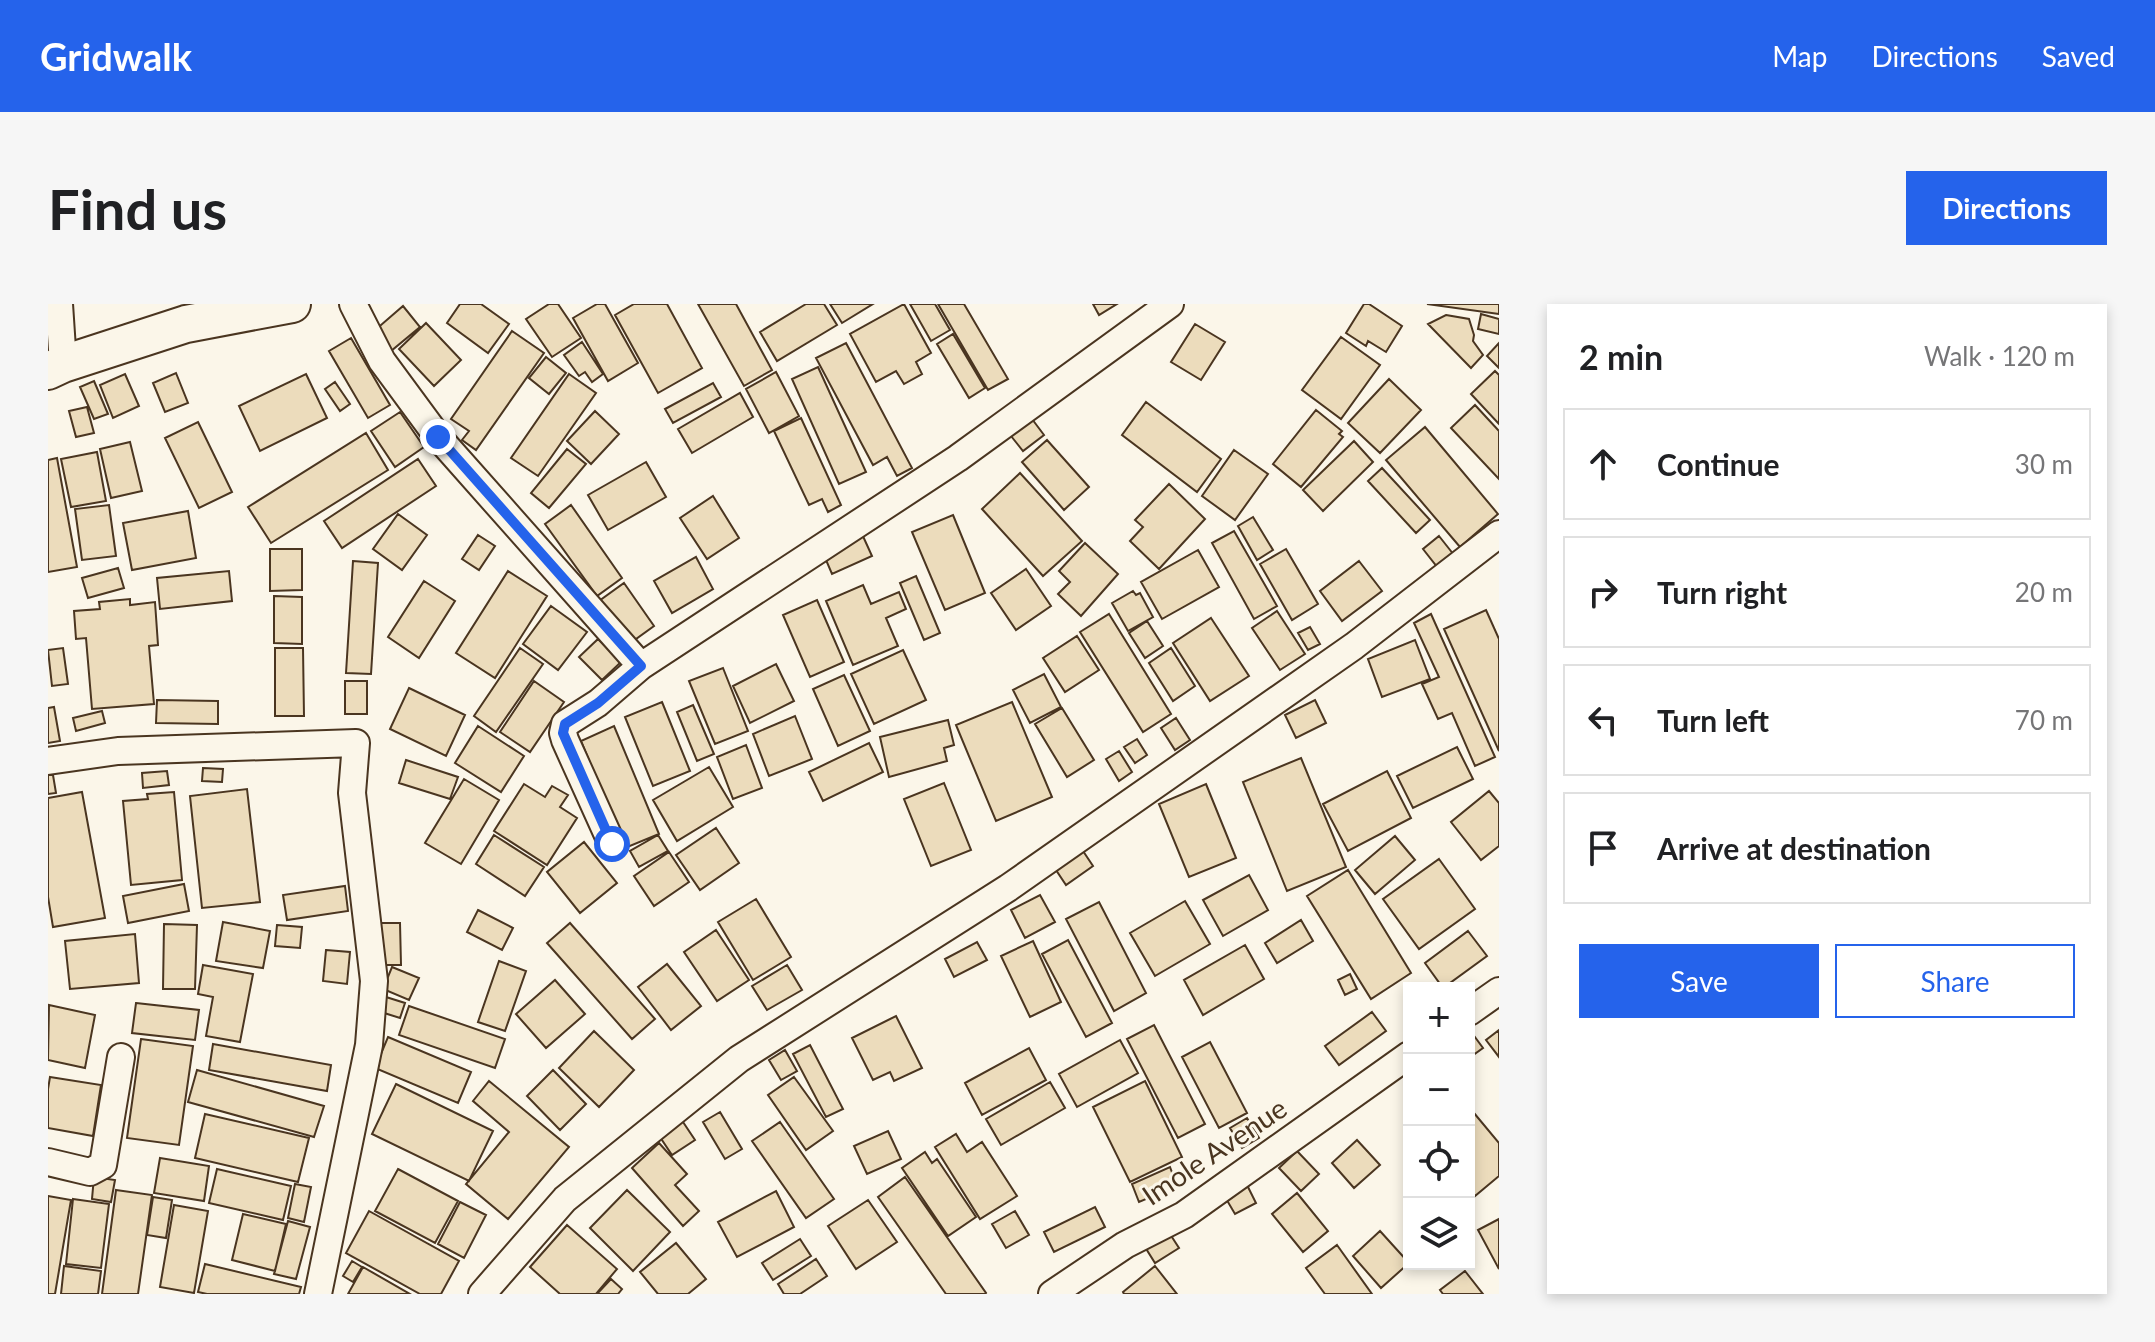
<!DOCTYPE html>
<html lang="en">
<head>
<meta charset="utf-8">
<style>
  body { margin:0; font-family:Lato,sans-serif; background:#f6f6f6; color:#202124 }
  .controls { position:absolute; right:24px; bottom:24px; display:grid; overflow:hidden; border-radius:0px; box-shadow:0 4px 12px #0003 }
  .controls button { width:72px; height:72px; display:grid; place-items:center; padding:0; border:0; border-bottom:2px solid #e0e0e0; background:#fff; color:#202124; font:40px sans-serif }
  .stop { position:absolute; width:24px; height:24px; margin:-18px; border:6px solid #2563eb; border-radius:50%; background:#fff }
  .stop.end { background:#2563eb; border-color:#fff; box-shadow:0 2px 8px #0008 }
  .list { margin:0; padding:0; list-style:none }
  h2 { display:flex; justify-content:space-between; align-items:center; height:104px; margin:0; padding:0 32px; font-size:34px }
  h2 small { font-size:26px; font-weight:400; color:#757577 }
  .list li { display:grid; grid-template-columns:52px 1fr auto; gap:24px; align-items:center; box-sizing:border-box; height:112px; margin:0 16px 16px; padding:0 16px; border:2px solid #e0e0e0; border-radius:0px }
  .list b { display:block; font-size:30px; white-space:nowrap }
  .list em { font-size:26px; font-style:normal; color:#757577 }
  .actions { display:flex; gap:16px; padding:24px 32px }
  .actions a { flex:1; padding:18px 0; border:2px solid #2563eb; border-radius:0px; text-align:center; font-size:28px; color:#2563eb }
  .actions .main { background:#2563eb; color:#fff }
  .icon { flex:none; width:44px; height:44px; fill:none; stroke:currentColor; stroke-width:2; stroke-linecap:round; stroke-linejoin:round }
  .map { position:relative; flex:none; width:1451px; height:990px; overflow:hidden; border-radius:0px }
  header { display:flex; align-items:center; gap:48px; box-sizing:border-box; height:112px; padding:0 40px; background:#2563eb; color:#fff }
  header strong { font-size:38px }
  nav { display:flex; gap:44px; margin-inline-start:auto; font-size:28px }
  .intro { display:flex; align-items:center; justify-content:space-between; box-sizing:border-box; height:192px; padding:0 48px }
  h1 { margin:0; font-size:56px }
  .button { padding:20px 36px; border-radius:0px; background:#2563eb; color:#fff; font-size:28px; font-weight:700 }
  main { display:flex; gap:48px; padding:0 48px }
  aside { flex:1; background:#fff; border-radius:0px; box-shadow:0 4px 12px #0003 }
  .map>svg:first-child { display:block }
</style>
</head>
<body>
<header>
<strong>Gridwalk</strong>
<nav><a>Map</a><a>Directions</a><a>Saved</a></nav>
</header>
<div class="intro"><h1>Find us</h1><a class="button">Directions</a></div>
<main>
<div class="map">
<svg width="1451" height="990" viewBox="0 0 1451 990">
  <rect width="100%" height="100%" fill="#fbf6e9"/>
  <path fill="#ecdcbc" stroke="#4a3520" stroke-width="2" d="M412 0H433L461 20 440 49 399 19Z
    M501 0H510L533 34 504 53 478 15Z
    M549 0H557L590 59 560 77 525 14Z
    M586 0H619L654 64 610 89 567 11Z
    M650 0H688L724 66 696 82Z
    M758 0H776L789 21 729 57 712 28Z
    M782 0H825L794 19Z
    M856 0 883 49 868 58 874 70 856 80 848 67 828 78 802 30Z
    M862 0H887L902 26 883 37Z
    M890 0H916L960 75 940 86Z
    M1045 0H1069L1051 11Z
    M1316 0H1321L1354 22 1338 48 1320 37 1318 42 1298 29Z
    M1379 0H1451V10Z
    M355 2 372 23 343 47 326 27Z
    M1433 10 1451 15V30L1430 25Z
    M1398 11 1421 15 1426 31 1425 37 1435 51 1423 64 1380 20Z
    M378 19 413 56 386 82 351 45Z
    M1147 20 1177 38 1153 76 1123 58Z
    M464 27 496 49 428 146 414 136 421 127 403 115Z
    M905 30 937 84 921 94 889 40Z
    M1293 33 1332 61 1293 115 1254 86Z
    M303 34 342 101 320 114 281 47Z
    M534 38 555 70 544 78 537 68 531 72 516 51Z
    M798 39 864 164 849 172 839 153 825 161 768 54Z
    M1451 39V64L1439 52Z
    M498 53 518 69 501 90 481 74Z
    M770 63 818 168 791 180 744 75Z
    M1447 67 1451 71V120L1423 90Z
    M728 68 751 112 721 129 698 85Z
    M128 69 140 99 117 108 105 79Z
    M77 70 91 102 65 114 52 81Z
    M258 70 279 114 212 147 191 102Z
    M521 70 548 89 490 172 463 154Z
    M1341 75 1373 106 1332 149 1300 119Z
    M46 77 60 110 46 115 32 83Z
    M287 78 302 100 292 107 277 85Z
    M665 79 673 93 625 119 617 105Z
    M692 89 705 113 644 149 630 125Z
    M1098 98 1173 155 1149 188 1074 131Z
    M1427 101 1451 127V175L1403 124Z
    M39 103 46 129 28 133 21 107Z
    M1268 106 1294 127 1291 130 1295 133 1253 183 1225 160Z
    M547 107 571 130 543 160 519 137Z
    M352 108 376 143 347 163 323 127Z
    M753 114 793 201 780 208 774 195 761 201 726 127Z
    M984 115 996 131 975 147 963 132Z
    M150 118 184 188 151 204 117 134Z
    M1377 123 1450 210 1412 243 1338 156Z
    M318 129 340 166 223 239 200 203Z
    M999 136 1041 183 1016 206 974 158Z
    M1306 137 1325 158 1275 207 1255 186Z
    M82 138 94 187 63 194 52 145Z
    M519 145 538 160 501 204 483 189Z
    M1186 146 1220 170 1187 216 1154 192Z
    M49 148 58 197 23 203 13 155Z
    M9 154 29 263 0 268V156Z
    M370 155 388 182 294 244 276 217Z
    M598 158 618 193 560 226 540 191Z
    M1334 164 1382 216 1368 229 1320 177Z
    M972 169 1034 237 995 272 934 205Z
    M1121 180 1157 215 1111 265 1082 237 1095 223 1087 216Z
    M665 192 691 234 659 255 632 214Z
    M61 201 68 252 34 256 27 205Z
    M523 201 574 274 549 292 497 220Z
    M140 207 148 254 84 266 75 219Z
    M350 210 379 231 354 266 325 245Z
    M905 211 937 289 897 306 864 228Z
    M1205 213 1225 246 1209 256 1190 222Z
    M1186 227 1229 302 1206 315 1164 239Z
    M814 230 824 252 784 270 775 249Z
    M430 231 447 242 431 266 414 255Z
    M1391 232 1406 251 1390 264 1375 245Z
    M1037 239 1070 270 1033 312 1010 290 1022 278 1011 267Z
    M222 245H254V286L222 287Z
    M1238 245 1270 300 1244 316 1212 260Z
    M1150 246 1171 283 1114 315 1093 278Z
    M648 253 665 285 624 309 606 277Z
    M305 257 330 259 323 370 298 369Z
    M1311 257 1334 287 1294 317 1272 287Z
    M70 264 76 284 40 294 34 274Z
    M978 265 1003 302 968 326 943 289Z
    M181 267 184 297 112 305 109 274Z
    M460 267 499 292 447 374 408 349Z
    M868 272 892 329 876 336 852 279Z
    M376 277 407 297 371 354 340 333Z
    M576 279 606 322 581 340 551 297Z
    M815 281 823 300 851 288 858 305 838 314 850 342 805 361 778 297Z
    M1085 287 1088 291 1092 289 1105 313 1080 327 1064 299Z
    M226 292 254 293V340L226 339Z
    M82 295V301L107 298 110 341 101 342 106 400 44 405 38 334 28 335 26 307 52 305 51 298Z
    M769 296 796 358 762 373 735 311Z
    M503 302 539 328 510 366 475 340Z
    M1438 306 1451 335V447L1396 325Z
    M1229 307 1257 350 1232 366 1204 324Z
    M1061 310 1123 410 1095 428 1032 328Z
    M1383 310 1447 453 1427 462 1404 409 1390 415 1374 380 1391 373 1366 319Z
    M1163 314 1201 372 1162 397 1125 339Z
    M1099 317 1115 342 1097 354 1081 329Z
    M1262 323 1272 340 1260 346 1250 329Z
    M1029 332 1051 366 1017 388 995 354Z
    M550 335 573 358 554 376 531 353Z
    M1367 336 1382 375 1334 393 1320 355Z
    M15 344 20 380 4 382 0 346Z
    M227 344H255L256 412H227Z
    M472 344 495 360 448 428 426 412Z
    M1123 344 1147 382 1125 397 1101 359Z
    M855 346 878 396 826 420 803 370Z
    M728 360 746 397 702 419 685 382Z
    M675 364 700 427 667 440 641 377Z
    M996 370 1013 403 982 419 965 386Z
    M796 371 822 427 790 442 765 385Z
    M297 377H319V410H297Z
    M486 377 516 398 482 448 452 428Z
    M361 384 417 411 398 452 342 425Z
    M109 396 170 397V420L108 419Z
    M1267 396 1278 419 1248 434 1237 411Z
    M614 398 642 467 605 482 577 413Z
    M964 398 1004 493 948 517 908 421Z
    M645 401 666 450 649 457 629 408Z
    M6 403 12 437 0 439V404Z
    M1014 404 1046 456 1019 473 987 420Z
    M54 407 57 419 28 427 25 414Z
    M747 412 764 455 721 472 705 430Z
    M1128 414 1142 436 1127 446 1113 424Z
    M900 416 906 441 896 444 899 457 841 473 832 433Z
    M430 422 476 452 453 488 407 459Z
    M566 422 611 530 577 544 533 437Z
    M1089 435 1099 451 1087 459 1076 443Z
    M821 439 835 468 775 497 761 468Z
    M698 441 714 484 685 495 669 453Z
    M1409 443 1425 475 1365 504 1349 472Z
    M1071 447 1084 468 1071 477 1058 455Z
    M1253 454 1298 563 1239 587 1195 478Z
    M358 456 410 473 402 495 351 479Z
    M661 463 685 503 629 537 605 496Z
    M155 464 175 465 174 478 154 477Z
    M119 467 121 481 95 484 94 469Z
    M1339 467 1363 514 1300 547 1275 500Z
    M0 471H5L8 489 0 490Z
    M416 475 451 496 413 560 377 539Z
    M896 479 923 546 883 562 856 495Z
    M476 480 497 493 504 482 520 491 512 503 529 514 499 561 446 527Z
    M1158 480 1188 554 1141 573 1111 500Z
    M199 485 212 598 154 604 142 492Z
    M1441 487 1451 499V542L1433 556 1403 518Z
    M34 488 57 614 5 623 0 593V494Z
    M126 488 134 576 83 581 75 497 100 495 99 490Z
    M668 524 691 559 652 586 628 551Z
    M446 531 496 563 477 592 428 560Z
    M610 531 620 547 591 563 582 547Z
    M1347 532 1367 556 1327 590 1307 566Z
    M536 538 569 579 532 609 499 568Z
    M1031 541 1045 562 1018 581 1004 560Z
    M621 548 641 578 606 602 586 572Z
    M1391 555 1427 605 1371 645 1335 595Z
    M1300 566 1363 669 1323 695 1259 592Z
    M1201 571 1220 606 1175 632 1155 596Z
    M136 580 141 607 80 619 75 592Z
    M297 582 300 607 239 616 235 591Z
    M992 591 1007 618 977 634 963 606Z
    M708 595 743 653 705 676 670 618Z
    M1137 597 1162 640 1107 672 1082 629Z
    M1051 598 1098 689 1066 707 1018 615Z
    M430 606 465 624 454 646 419 628Z
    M1253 616 1265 637 1229 659 1217 639Z
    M175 618 222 627 215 664 168 657Z
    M333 619H352L353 661H333Z
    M522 619 607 715 584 735 499 639Z
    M116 620 149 621 147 685H115Z
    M229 621 254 623 252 644 227 642Z
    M668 626 701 676 669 697 636 648Z
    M1420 627 1439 652 1395 684 1377 659Z
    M87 630 91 679 22 685 17 637Z
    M1020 636 1064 719 1038 733 994 650Z
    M985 637 1013 698 982 713 953 652Z
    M929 638 939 656 906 673 897 655Z
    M1197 641 1216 675 1155 711 1136 676Z
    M278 646 302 648 299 680 275 677Z
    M451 657 478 667 457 727 430 718Z
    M619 660 653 702 623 726 590 683Z
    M155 661 205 670 192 738 158 732 165 693 150 690Z
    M739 661 754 686 719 706 704 682Z
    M344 663 371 674 361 696 335 685Z
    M1302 670 1309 685 1297 691 1290 676Z
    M507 676 537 710 498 744 468 710Z
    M338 693 357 699 352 714 333 708Z
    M88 699 151 706 147 736 84 729Z
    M1 701 47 711 37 764 0 756Z
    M361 702 457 735 447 764 351 731Z
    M1324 708 1338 727 1291 761 1277 742Z
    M848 712 874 764 846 777 842 768 825 776 804 734Z
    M1106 721 1157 820 1130 834 1079 735Z
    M1421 725 1435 744 1421 754Z
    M1451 726V753L1438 736Z
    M546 727 586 766 551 803 511 764Z
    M340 733 423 768 410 799 327 764Z
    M93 735 145 742 131 841 79 834Z
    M1072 736 1090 769 1029 803 1011 770Z
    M1162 738 1199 809 1171 824 1134 753Z
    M165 740 283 761 279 787 161 766Z
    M762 741 795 805 778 813 745 750Z
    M981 744 998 776 934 811 917 779Z
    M737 746 749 767 733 776 721 756Z
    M149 766 276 802 266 833 140 798Z
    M505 766 538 800 512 826 479 792Z
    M2 773 53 781 45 832 0 824V785Z
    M746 773 785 827 758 846 720 791Z
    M441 777 521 843 460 915 418 880 461 828 425 797Z
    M1097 777 1134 853 1082 878 1045 803Z
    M1002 778 1017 804 953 841 938 815Z
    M348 780 445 827 421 877 324 830Z
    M1421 803 1451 839V872L1427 892 1421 884Z
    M672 808 694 845 677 855 655 818Z
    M157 810 261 834 250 878 147 854Z
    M1199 814 1211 834 1194 844 1182 824Z
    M633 815 647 836 624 851 610 830Z
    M732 818 786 895 758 914 704 837Z
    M840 827 853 855 819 870 806 842Z
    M908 830 919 848 934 838 969 892 932 915 887 843Z
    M1309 836 1332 861 1306 884 1284 859Z
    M611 839 639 870 627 881 651 907 635 922 584 864Z
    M1249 847 1271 870 1253 887 1231 864Z
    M877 848 884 859 889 855 928 913 900 932 854 864Z
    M112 854 161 862 156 897 106 889Z
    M1122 863 1129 882 1091 898 1084 880Z
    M169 865 243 882 235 916 161 899Z
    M350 865 410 897 387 939 327 907Z
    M46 873 67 876 63 898 44 895Z
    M857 873 938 989 937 990H898L830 893Z
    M247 880 263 883 256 918 240 914Z
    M1199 881 1208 899 1187 910 1177 893Z
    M68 886 104 891 90 990H54Z
    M579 886 622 928 585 967 542 924Z
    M728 887 746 923 689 953 670 918Z
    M1249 889 1280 927 1255 948 1224 910Z
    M0 892 23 896 7 990H0Z
    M105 893 124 896 118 934 99 931Z
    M25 895 61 900 53 964 18 960Z
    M820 896 849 938 808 965 780 922Z
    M412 898 438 911 416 954 390 940Z
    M126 901 160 907 146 989 112 983Z
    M1047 903 1057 923 1006 948 996 928Z
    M321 907 411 957 393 990H372L298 949Z
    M967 907 981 931 958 944 944 920Z
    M195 910 238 920 227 967 184 956Z
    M1451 915V965L1430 926Z
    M240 917 262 923 248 975 226 970Z
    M519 921 569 965 548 990H512L482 963Z
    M1120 927 1131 944 1107 959 1097 943Z
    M1332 927 1361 959 1333 984 1305 952Z
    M752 935 763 952 725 976 714 959Z
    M628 939 658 975 640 990H610L592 968Z
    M1289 941 1324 990H1277L1258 964Z
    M768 955 779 972 752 990H736L730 980Z
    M304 957 314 963 305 978 295 972Z
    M157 960 253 983 251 990H159L150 988Z
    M16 962 53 967 50 990H13Z
    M1107 962 1129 990H1076L1075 988Z
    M315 963 362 990H300Z
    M1417 967 1435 990H1395L1392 986Z
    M563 975 574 985 570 990H549Z"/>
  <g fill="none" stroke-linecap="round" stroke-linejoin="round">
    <g stroke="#4a3520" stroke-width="30">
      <path id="street" d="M11 0 15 60
        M305 0 334 57 390 133 593 362
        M0 457 70 447 308 439 304 489 326 677 321 741 270 990
        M564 540 517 436 515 429 517 420 550 399 593 362 910 154 1122 0
        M1421 708 1451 687
        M0 858 42 868 55 861 73 753
        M434 990 517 895 691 755 960 584 1306 342 1451 230
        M1004 990 1077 941 1136 911 1361 751"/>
    </g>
    <g stroke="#4a3520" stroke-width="40">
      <path id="secondary" d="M0 67 15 60 138 20 244 0"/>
    </g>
    <use href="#street" stroke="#fbf6e9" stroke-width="26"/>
    <use href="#secondary" stroke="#fbf6e9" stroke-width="36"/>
  </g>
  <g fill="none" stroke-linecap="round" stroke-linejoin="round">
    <path stroke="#2563eb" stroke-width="10" d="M390 133 593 362 550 399 517 420 515 429 564 540"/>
  </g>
  <g text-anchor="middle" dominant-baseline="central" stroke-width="6" stroke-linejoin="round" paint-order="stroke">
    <g font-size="28" fill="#4a3520" stroke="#fbf6e9">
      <text transform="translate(1166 847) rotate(-34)">Imole Avenue</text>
    </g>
  </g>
</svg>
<div class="controls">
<button>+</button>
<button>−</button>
<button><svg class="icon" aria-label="locate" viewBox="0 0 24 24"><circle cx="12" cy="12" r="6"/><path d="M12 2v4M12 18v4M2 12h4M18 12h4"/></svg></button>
<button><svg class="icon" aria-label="layers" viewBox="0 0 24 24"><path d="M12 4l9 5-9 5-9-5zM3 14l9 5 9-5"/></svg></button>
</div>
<div class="stop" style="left:564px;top:540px"></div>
<div class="stop end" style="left:390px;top:133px"></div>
</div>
<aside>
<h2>2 min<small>Walk · 120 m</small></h2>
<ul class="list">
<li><svg class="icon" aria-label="ahead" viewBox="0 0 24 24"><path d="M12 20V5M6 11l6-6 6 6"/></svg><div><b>Continue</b></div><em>30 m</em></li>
<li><svg class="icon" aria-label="right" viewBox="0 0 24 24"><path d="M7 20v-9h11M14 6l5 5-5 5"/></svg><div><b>Turn right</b></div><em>20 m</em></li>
<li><svg class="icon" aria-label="left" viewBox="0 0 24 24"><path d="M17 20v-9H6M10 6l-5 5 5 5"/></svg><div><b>Turn left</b></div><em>70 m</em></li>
<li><svg class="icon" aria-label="arrive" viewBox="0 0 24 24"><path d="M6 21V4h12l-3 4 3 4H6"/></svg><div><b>Arrive at destination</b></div></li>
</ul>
<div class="actions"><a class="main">Save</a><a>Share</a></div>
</aside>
</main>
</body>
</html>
